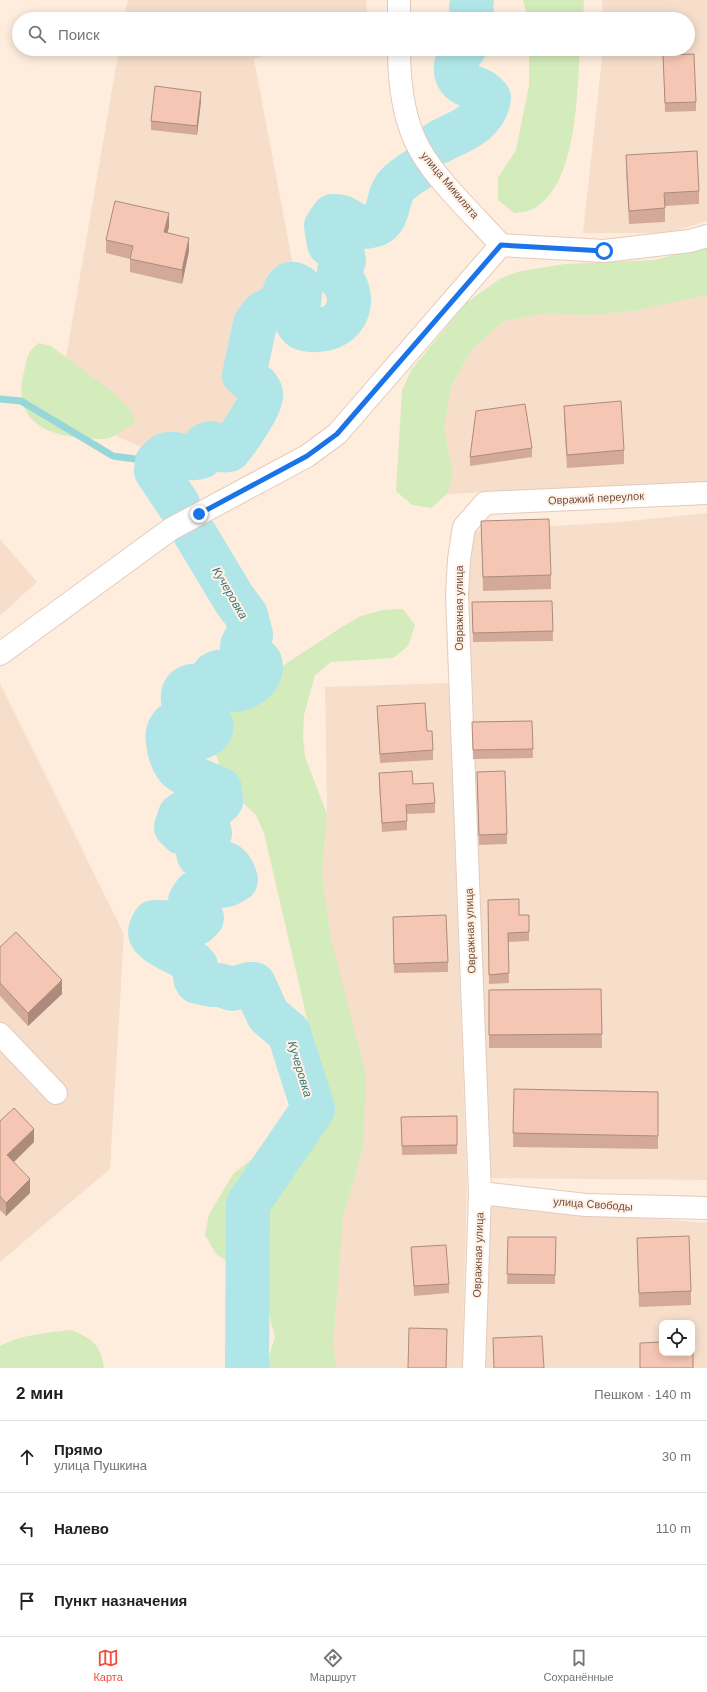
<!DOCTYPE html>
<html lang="ru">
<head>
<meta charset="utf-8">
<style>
  body { margin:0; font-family:Arial,sans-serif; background:#f6f6f6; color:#202124 }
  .controls { position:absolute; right:12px; bottom:12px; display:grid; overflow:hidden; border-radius:8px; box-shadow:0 2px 10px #0003 }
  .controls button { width:36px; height:36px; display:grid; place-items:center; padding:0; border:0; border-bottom:1px solid #e0e0e0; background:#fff; color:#202124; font:20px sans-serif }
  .stop { position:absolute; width:12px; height:12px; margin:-9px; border:3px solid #1a73e8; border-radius:50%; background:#fff }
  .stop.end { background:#1a73e8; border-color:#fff; box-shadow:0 1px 4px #0008 }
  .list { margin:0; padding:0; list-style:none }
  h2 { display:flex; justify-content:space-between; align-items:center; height:52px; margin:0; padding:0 16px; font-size:17px }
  h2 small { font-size:13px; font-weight:400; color:#757577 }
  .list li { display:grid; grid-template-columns:26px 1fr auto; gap:12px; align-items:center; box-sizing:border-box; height:72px; padding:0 16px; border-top:1px solid #e0e0e0 }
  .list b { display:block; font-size:15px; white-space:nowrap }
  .list p { margin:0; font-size:13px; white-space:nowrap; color:#757577 }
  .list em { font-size:13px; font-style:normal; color:#757577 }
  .icon { flex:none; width:22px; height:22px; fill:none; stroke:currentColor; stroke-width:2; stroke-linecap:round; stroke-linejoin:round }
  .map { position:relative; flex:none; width:707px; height:1368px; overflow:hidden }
  .search { position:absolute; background:#fff; box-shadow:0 2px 10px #0003; left:12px; right:12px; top:12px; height:44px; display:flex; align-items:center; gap:10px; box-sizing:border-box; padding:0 14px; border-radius:22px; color:#757577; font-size:15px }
  .sheet { height:268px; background:#fff }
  nav { display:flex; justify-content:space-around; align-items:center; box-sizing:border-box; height:56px; border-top:1px solid #e0e0e0; background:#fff; font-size:11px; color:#757577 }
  nav a { display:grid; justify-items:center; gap:2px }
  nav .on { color:#f24d38 }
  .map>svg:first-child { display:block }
</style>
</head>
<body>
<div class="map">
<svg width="707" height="1368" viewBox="0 0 707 1368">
  <rect width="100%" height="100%" fill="#feeddd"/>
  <path fill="#f6decb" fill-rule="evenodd" d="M128 0H366L368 17 362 19H124Z
    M602 0H707V221L669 233H583L603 49H688V19H603Z
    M119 49H281L254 59 298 292 200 473 57 410Z
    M707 295V482L447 494 453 473 444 428 451 387 472 349 504 321 546 313 590 315 635 311Z
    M707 513V1180L484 1178 465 595 468 531 620 522Z
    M0 539 37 582 0 616Z
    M0 683 124 934 110 1169 0 1262Z
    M449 683 467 1186 462 1368H337L333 1347 343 1218 363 1148 331 940 322 873 327 814 325 687Z
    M490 1204 707 1223V1368H484ZM662 1323H692V1353H662Z"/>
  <path fill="#d4ebbb" d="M523 0H584L583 19H528Z
    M529 49H580C577 93 577 183 535 208 529 212 520 212 514 213L498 200V178L516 150 529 86Z
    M707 246V295L635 311 590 315 546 313 504 321 472 349 451 387 444 428 453 473 447 494 431 508 412 505 396 491 402 391 411 370 466 303 501 278 521 271 565 264 655 260Z
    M39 343 51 346 114 393 131 411 135 422C128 427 113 438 106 439 100 440 91 438 84 438 43 435 12 419 24 372 28 357 26 353 39 343Z
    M403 609 415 625 408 646 393 658 331 662 315 675 304 715 303 736 305 757 327 814 322 873 331 940 366 1074 363 1148 343 1218 333 1347 337 1368H265L275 1337 263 1293 251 1276 216 1254 205 1235 209 1214 234 1173 252 1159 296 1148 310 1130 318 1070 314 1049 264 833 256 815 225 786 213 743 232 703 250 687 342 627 361 616 383 610Z
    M72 1330C93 1340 100 1343 104 1368H0V1346C22 1334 47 1333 72 1330Z"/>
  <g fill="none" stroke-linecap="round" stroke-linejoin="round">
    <path stroke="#96d7da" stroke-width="7" d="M0 399 21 401 113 456 157 462"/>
    <path stroke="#b1e6e8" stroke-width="44" d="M472 0 471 7 473 19
      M439 142C460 131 485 124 489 98 479 86 471 89 462 82 451 73 456 58 464 49
      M178 504 156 471 157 462C159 460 162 457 165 455 176 450 189 462 201 457L205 445 211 443 216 445C219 451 222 451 229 450 236 442 264 403 261 393 258 384 251 382 244 375L255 324 262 314 281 303 286 288 290 284H294L300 287C302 297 294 318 298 324 304 334 327 330 335 325 353 314 353 290 339 277V271L344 261 343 256 329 244 326 226 333 216C349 215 351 227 364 227 394 226 383 200 397 185 403 178 412 173 420 168
      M195 534 234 599 246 615 251 634C248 637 242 642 242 647 242 654 256 654 260 662 265 676 249 687 237 690L229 686 226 677 218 672 214 674 205 686C200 687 195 685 191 686 180 689 182 701 186 709 194 713 202 714 208 720 221 732 195 744 185 735 182 733 179 728 177 725H172C167 730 167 736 168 742 169 751 171 759 176 766 182 775 209 784 220 789L221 801 209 811 191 808 180 815 176 827 182 833C193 831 196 825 208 826L210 833C206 839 200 841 197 848L199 856C217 864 230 856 236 880L227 885 208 888 195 893 190 901V905L191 908 202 918 197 923C182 925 169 921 154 922 151 927 148 932 152 937 157 945 183 955 192 962L196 966 195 978 197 982 212 985H220L232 989 249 984H254L268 1015 289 1033 313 1109 248 1204 247 1368"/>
    <g stroke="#e4cabc" stroke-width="24">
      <path id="minor" d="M399 0V19
        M399 49C399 82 403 120 420 150 438 182 476 217 501 245
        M501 245 604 251 690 241 707 236
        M0 654 171 529 307 456 337 434 501 245
        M0 1034 56 1093
        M480 1193 586 1205 707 1208
        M474 1368 480 1193 457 595 459 559 464 527 485 503 707 493"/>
    </g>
    <use href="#minor" stroke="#fff" stroke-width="22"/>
  </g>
  <path fill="#d3aa9a" d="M663 55 696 102V111L665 112Z
    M201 101 197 135 151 130V121Z
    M626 155 699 191V204L665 206V222L629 224 626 168Z
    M169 227 167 233 189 251 182 284 130 272V259L106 253V240Z
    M564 406 624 450V464L567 468 564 419Z
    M532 448V457L470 466V457Z
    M481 521 551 575V589L483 591Z
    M552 601 553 641 473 642 472 602Z
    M377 706 433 750V760L380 763Z
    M532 721 533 758 473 759 472 722Z
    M477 772 507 834V844L479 845Z
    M379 773 413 784 435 803V813L407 814V830L382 832 379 782Z
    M488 900 519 915 529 932V941L508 942 509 983 489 984Z
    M393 926 448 962V972L394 973Z
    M0 947 62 994 28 1026 0 996Z
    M601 989 602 1048H489V990Z
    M514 1089 658 1092V1149L513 1147Z
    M457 1116V1154L402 1155 401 1117Z
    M0 1121 34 1142 13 1162 30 1193 6 1216 0 1210Z
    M508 1237H556L555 1284H507Z
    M637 1238 691 1291V1305L639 1307Z
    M411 1247 449 1284V1293L414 1296Z"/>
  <path fill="#ac8b7d" d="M201 92V101L197 135V126Z
    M169 213V227L164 246V232Z
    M189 238V251L182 284V270Z
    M62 980V994L28 1026V1013Z
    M34 1129V1142L7 1169V1155Z
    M30 1179V1193L6 1216V1203Z"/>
  <path fill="#f5c6b3" stroke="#ac8b7d" d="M694 54 696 102 665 103 663 55Z
    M155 86 201 92 197 126 151 121Z
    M697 151 699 191 664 193 665 208 629 211 626 155Z
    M115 201 169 213 164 232 189 238 182 270 130 259 133 246 106 240Z
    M621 401 624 450 567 455 564 406Z
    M525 404 532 448 470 457 476 411Z
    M549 519 551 575 483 577 481 521Z
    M552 601 553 631 473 633 472 602Z
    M425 703 427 731H432L433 750 380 754 377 706Z
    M532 721 533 749 473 750 472 722Z
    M412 771 413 784 433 783 435 803 406 805 407 821 382 823 379 773Z
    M505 771 507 834 479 835 477 772Z
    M519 899V915H529V932L508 933 509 973 489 975 488 900Z
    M446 915 448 962 394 964 393 917Z
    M16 932 62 980 28 1013 0 983V947Z
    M601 989 602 1034 489 1035V990Z
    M514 1089 658 1092V1136L513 1133Z
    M14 1108 34 1129 7 1155 30 1179 6 1203 0 1196V1121Z
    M457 1116V1145L402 1146 401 1117Z
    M689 1236 691 1291 639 1293 637 1238Z
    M508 1237H556L555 1275 507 1274Z
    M446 1245 449 1284 414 1286 411 1247Z
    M409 1328 447 1329 446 1368H408Z
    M542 1336 544 1368H494L493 1338Z
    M662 1342V1353H692V1342H693V1368H640V1343Z"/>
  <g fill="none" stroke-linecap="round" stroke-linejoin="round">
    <path stroke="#1a73e8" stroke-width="5" d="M199 514 307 456 337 434 501 245 604 251"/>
  </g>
  <g text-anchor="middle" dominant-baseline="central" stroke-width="4" stroke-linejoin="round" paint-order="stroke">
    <g font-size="11" fill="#745044" stroke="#fff2e5">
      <text transform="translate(450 185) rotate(50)">улица Микилята</text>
      <text transform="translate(596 498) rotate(-3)">Овражий переулок</text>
      <text transform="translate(459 608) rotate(-90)">Овражная улица</text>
      <text transform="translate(470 931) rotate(-92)">Овражная улица</text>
      <text transform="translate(593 1204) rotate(4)">улица Свободы</text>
      <text transform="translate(478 1255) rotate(-88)">Овражная улица</text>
    </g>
    <g font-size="12" font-style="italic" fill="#37787c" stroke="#fff2e5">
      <text transform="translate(230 593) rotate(60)">Кучеровка</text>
      <text transform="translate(300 1069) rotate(73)">Кучеровка</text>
    </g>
  </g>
</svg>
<div class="controls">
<button><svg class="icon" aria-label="locate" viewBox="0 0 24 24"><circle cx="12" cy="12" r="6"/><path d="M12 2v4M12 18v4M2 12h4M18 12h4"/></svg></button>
</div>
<div class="stop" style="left:604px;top:251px"></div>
<div class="stop end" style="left:199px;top:514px"></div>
<div class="search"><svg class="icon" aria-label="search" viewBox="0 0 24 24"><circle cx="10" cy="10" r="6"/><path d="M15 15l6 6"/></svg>Поиск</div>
</div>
<section class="sheet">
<h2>2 мин<small>Пешком · 140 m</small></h2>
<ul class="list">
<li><svg class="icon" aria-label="ahead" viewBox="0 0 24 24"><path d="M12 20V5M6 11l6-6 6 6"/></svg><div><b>Прямо</b><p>улица Пушкина</p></div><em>30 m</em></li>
<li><svg class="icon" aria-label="left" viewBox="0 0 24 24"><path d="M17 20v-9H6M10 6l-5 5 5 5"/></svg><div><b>Налево</b></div><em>110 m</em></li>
<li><svg class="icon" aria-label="arrive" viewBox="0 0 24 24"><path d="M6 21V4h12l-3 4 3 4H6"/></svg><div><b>Пункт назначения</b></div></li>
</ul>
</section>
<nav>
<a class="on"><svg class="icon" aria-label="map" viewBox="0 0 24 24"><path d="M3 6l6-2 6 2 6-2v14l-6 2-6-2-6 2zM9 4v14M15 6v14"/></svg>Карта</a>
<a><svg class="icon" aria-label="directions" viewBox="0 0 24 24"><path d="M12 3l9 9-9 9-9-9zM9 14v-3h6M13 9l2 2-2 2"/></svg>Маршрут</a>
<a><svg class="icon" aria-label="saved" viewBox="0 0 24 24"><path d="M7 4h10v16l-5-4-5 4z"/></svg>Сохранённые</a>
</nav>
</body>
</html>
